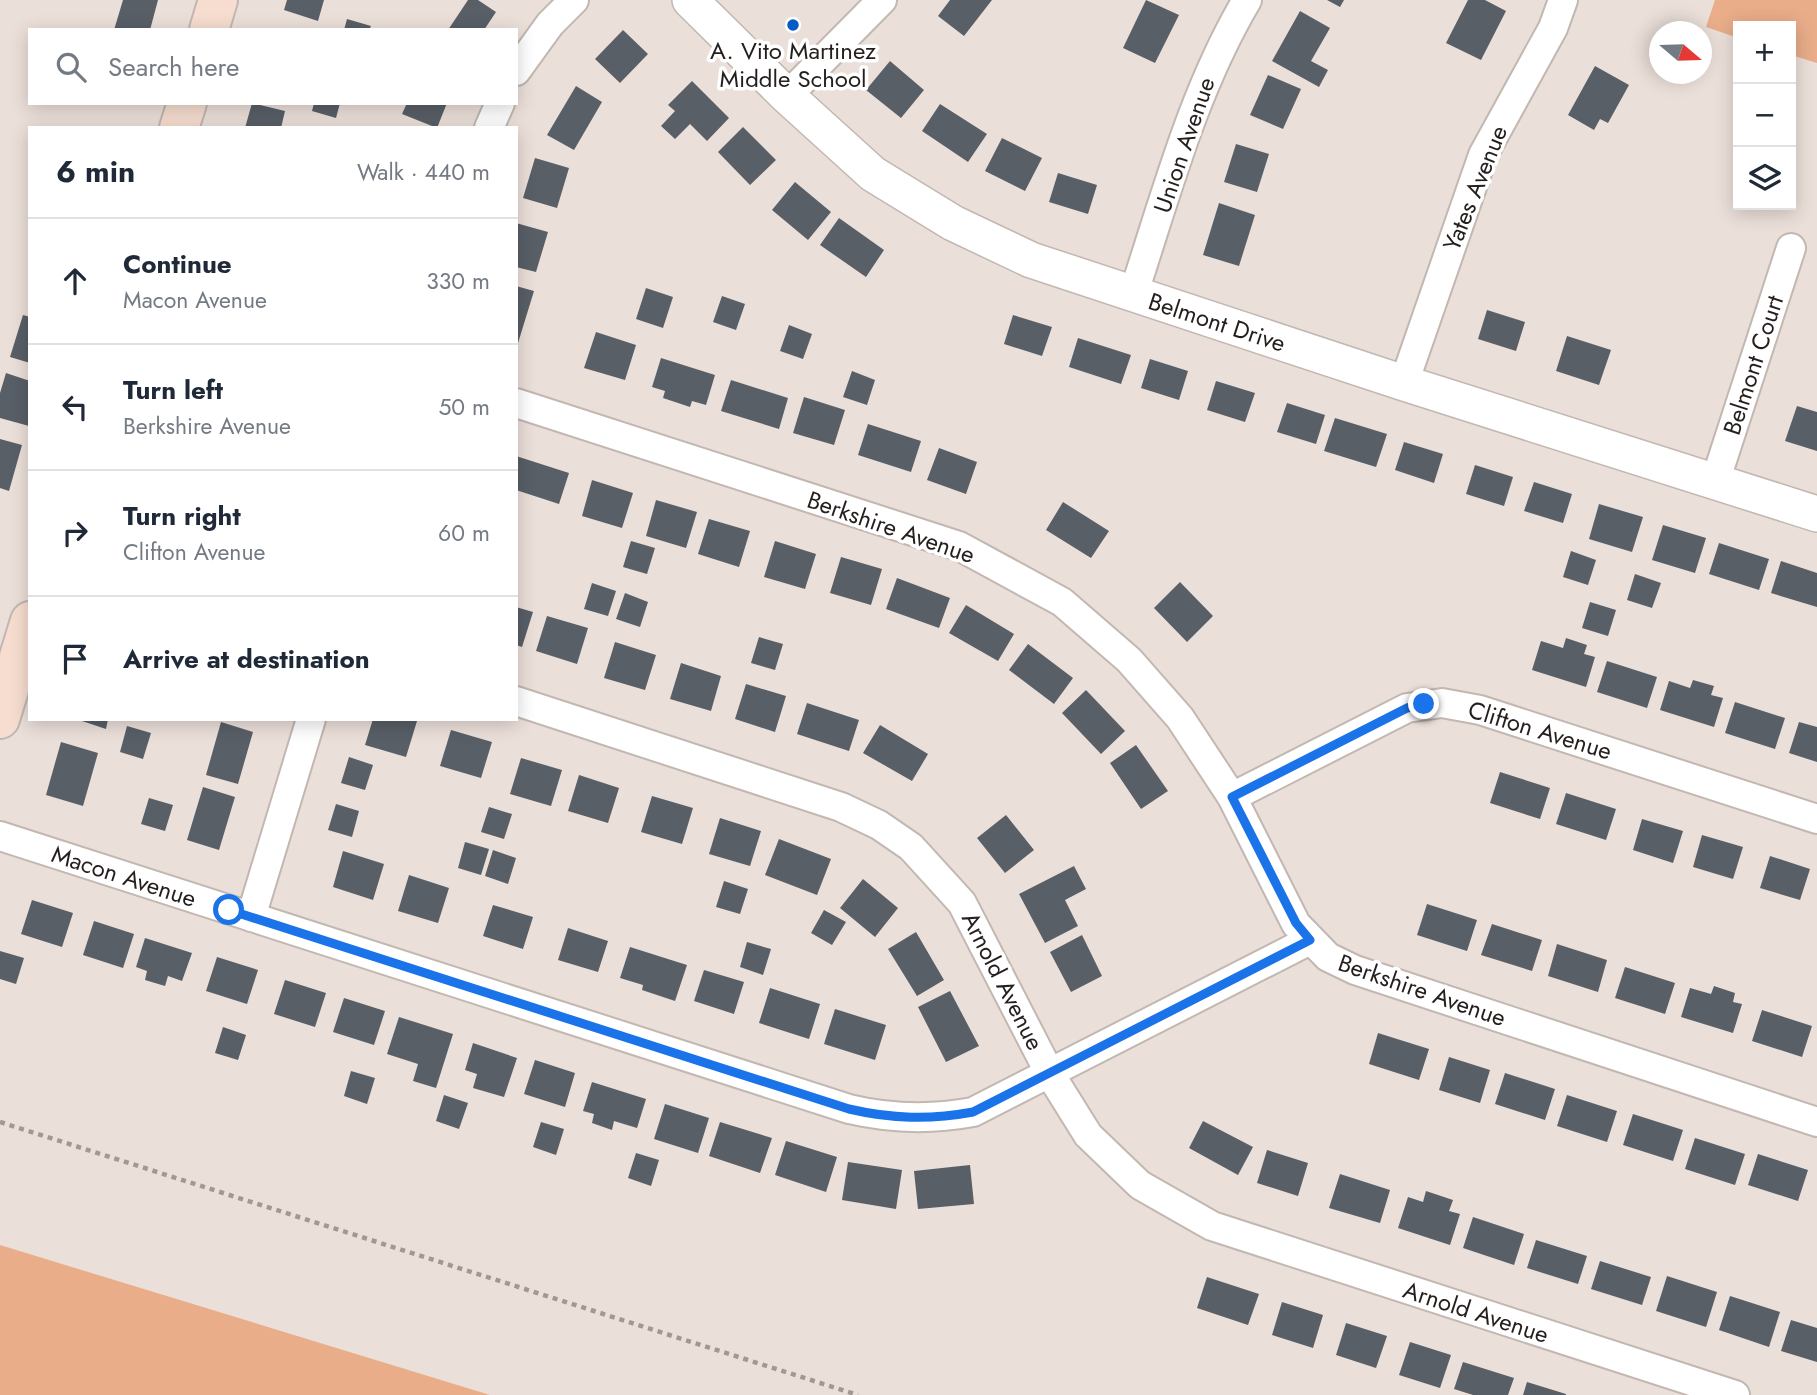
<!DOCTYPE html>
<html lang="en">
<head>
<meta charset="utf-8">
<style>
  body { margin:0; font-family:Jost,sans-serif; background:#f2f2f3; color:#1f2937 }
  .controls { position:absolute; right:21px; top:21px; display:grid; overflow:hidden; border-radius:0px; box-shadow:0 4px 18px #0003 }
  .controls button { width:63px; height:63px; display:grid; place-items:center; padding:0; border:0; border-bottom:2px solid #e0e1e3; background:#fff; color:#1f2937; font:35px sans-serif }
  .compass { position:absolute; left:1649px; top:21px; width:63px; height:63px; border-radius:50%; background:#fff; box-shadow:0 4px 18px #0003; rotate:109deg }
  .stop { position:absolute; width:21px; height:21px; margin:-16px; border:5px solid #1a73e8; border-radius:50%; background:#fff }
  .stop.end { background:#1a73e8; border-color:#fff; box-shadow:0 2px 7px #0008 }
  .list { margin:0; padding:0; list-style:none }
  h2 { display:flex; justify-content:space-between; align-items:center; height:91px; margin:0; padding:0 28px; font-size:30px }
  h2 small { font-size:23px; font-weight:400; color:#747a83 }
  .list li { display:grid; grid-template-columns:46px 1fr auto; gap:21px; align-items:center; box-sizing:border-box; height:126px; padding:0 28px; border-top:2px solid #e0e1e3 }
  .list b { display:block; font-size:26px; white-space:nowrap }
  .list p { margin:0; font-size:23px; white-space:nowrap; color:#747a83 }
  .list em { font-size:23px; font-style:normal; color:#747a83 }
  .icon { flex:none; width:38px; height:38px; fill:none; stroke:currentColor; stroke-width:2; stroke-linecap:round; stroke-linejoin:round }
  .map { position:relative; flex:none; width:1817px; height:1395px; overflow:hidden }
  .search { position:absolute; background:#fff; box-shadow:0 4px 18px #0003; left:28px; top:28px; width:490px; height:77px; display:flex; align-items:center; gap:18px; box-sizing:border-box; padding:0 24px; border-radius:0px; color:#747a83; font-size:26px }
  .panel { position:absolute; background:#fff; box-shadow:0 4px 18px #0003; left:28px; top:126px; width:490px; height:595px; border-radius:0px }
  .map>svg:first-child { display:block }
</style>
</head>
<body>
<div class="map">
<svg width="1817" height="1395" viewBox="0 0 1817 1395">
  <rect width="100%" height="100%" fill="#ebdfd9"/>
  <path fill="#e9ad8a" d="M1715 0H1817V63L1791 55V26H1738V38L1706 27Z
    M0 1245 490 1395H0Z"/>
  <path fill="#595f67" d="M123 0H158L150 30H114Z
    M287 0H324L318 21 284 10Z
    M468 0H478L496 12 484 30H448Z
    M950 0H992L964 36 938 16Z
    M1146 0 1179 15 1155 63 1123 48Z
    M1327 0H1344L1340 7Z
    M1468 0H1485L1506 11 1481 60 1446 43Z
    M1300 11 1330 28 1311 61 1328 70 1319 87 1272 61Z
    M347 19 371 26 369 30H344Z
    M623 30 648 54 620 83 595 59Z
    M890 61 924 90 901 118 866 90Z
    M1595 66 1629 85 1608 123 1600 119 1594 130 1568 115Z
    M1268 75 1301 89 1283 129 1250 115Z
    M692 81 729 118 707 141 690 124 675 139 661 126 675 111 668 105Z
    M576 86 602 102 574 150 547 135Z
    M252 103 285 111 281 128H245Z
    M314 103H340L336 118 312 111Z
    M407 103H447L437 128 402 114Z
    M940 104 987 134 968 162 922 131Z
    M743 127 776 160 750 185 718 152Z
    M1002 138 1042 158 1025 191 985 171Z
    M1236 144 1269 154 1257 192 1224 182Z
    M535 158 569 168 557 208 523 198Z
    M1058 173 1097 185 1088 214 1049 202Z
    M795 182 831 212 808 240 772 210Z
    M1219 203 1255 215 1239 266 1203 255Z
    M839 218 884 250 866 277 820 245Z
    M516 223 548 232 536 272 516 267Z
    M516 286 534 291 518 343 516 342Z
    M646 288 673 297 663 328 636 319Z
    M722 296 745 304 736 330 713 322Z
    M1487 310 1525 322 1516 351 1478 339Z
    M23 315 30 317V363L10 357Z
    M1013 315 1052 327 1042 356 1004 344Z
    M789 325 812 334 803 359 780 351Z
    M596 332 636 345 625 380 584 368Z
    M1567 336 1611 350 1599 385 1556 371Z
    M1078 338 1131 355 1121 384 1069 367Z
    M661 358 715 375 706 405 692 401 690 407 663 398 665 391 652 387Z
    M1150 359 1188 371 1179 400 1141 388Z
    M852 371 875 380 867 405 843 397Z
    M6 373 30 381 29 426 0 418V393Z
    M731 380 788 398 779 429 721 411Z
    M1216 381 1255 393 1245 422 1207 410Z
    M804 397 845 410 834 445 793 433Z
    M1287 403 1325 415 1316 444 1277 432Z
    M1797 406 1817 412V451L1785 441Z
    M1335 418 1387 434 1376 467 1324 451Z
    M868 424 921 441 911 472 858 455Z
    M0 439 22 445 9 491 0 488Z
    M1404 442 1443 454 1434 483 1395 470Z
    M939 448 977 462 966 494 927 480Z
    M516 456 569 473 559 504 516 490Z
    M1475 465 1513 477 1504 506 1466 494Z
    M592 480 633 493 622 528 582 516Z
    M1534 482 1572 494 1563 523 1524 511Z
    M656 500 697 512 686 548 646 536Z
    M1063 502 1109 531 1091 558 1046 530Z
    M1599 504 1643 517 1632 552 1589 539Z
    M709 519 750 531 739 567 698 554Z
    M1663 525 1706 538 1695 573 1652 560Z
    M631 541 655 548 647 574 623 567Z
    M775 541 816 554 805 589 764 577Z
    M1719 543 1769 559 1759 590 1709 574Z
    M1571 551 1596 560 1588 585 1563 577Z
    M841 557 882 569 871 605 830 593Z
    M1781 561 1817 573V607L1771 593Z
    M1635 574 1661 583 1652 608 1627 600Z
    M897 578 950 598 939 628 886 609Z
    M1180 582 1213 616 1187 642 1154 608Z
    M592 583 616 591 608 616 584 609Z
    M625 593 648 602 640 627 616 619Z
    M1590 602 1616 610 1608 636 1582 628Z
    M966 605 1014 634 998 661 949 633Z
    M516 607 533 612 522 647 516 645Z
    M547 616 588 628 577 664 536 651Z
    M759 637 783 644 775 670 751 663Z
    M1566 638 1587 645 1584 654 1595 657 1586 687 1532 670 1541 641 1563 648Z
    M615 642 656 655 645 690 604 678Z
    M1028 644 1073 678 1054 704 1009 670Z
    M1607 661 1657 677 1647 708 1597 692Z
    M681 663 721 676 711 711 670 699Z
    M1693 680 1714 686 1711 695 1723 698 1714 727 1660 710 1669 681 1690 688Z
    M746 684 786 696 775 732 735 719Z
    M1086 690 1125 731 1101 754 1062 713Z
    M1735 702 1785 718 1775 749 1725 733Z
    M807 703 859 720 849 751 797 734Z
    M76 719H108L106 729Z
    M373 719 417 721 406 757 365 745Z
    M221 722 253 732 238 784 206 775Z
    M1799 722 1817 727V762L1789 753Z
    M880 725 928 754 912 781 863 753Z
    M127 726 151 733 143 759 120 752Z
    M451 730 492 742 481 778 440 766Z
    M61 742 98 753 83 806 46 795Z
    M1136 745 1168 791 1141 809 1110 763Z
    M349 757 373 765 365 790 341 783Z
    M521 758 562 770 551 806 510 794Z
    M1500 772 1550 788 1540 819 1490 803Z
    M579 775 619 788 608 823 568 811Z
    M203 787 235 797 219 850 187 840Z
    M1566 793 1616 809 1606 840 1556 824Z
    M652 796 693 808 682 844 641 832Z
    M149 798 173 805 165 831 141 824Z
    M336 804 359 811 352 837 328 830Z
    M489 807 512 814 504 839 481 832Z
    M1006 815 1034 850 1005 873 977 838Z
    M720 818 761 831 750 866 709 854Z
    M1642 819 1683 831 1673 863 1633 850Z
    M1702 835 1743 847 1733 879 1693 867Z
    M779 839 831 859 817 895 765 875Z
    M465 842 489 849 481 875 458 868Z
    M493 850 516 858 508 884 485 876Z
    M343 851 384 864 373 900 333 887Z
    M1770 856 1810 869 1800 900 1760 888Z
    M1074 866 1086 889 1065 900 1078 926 1045 943 1019 894Z
    M409 875 449 888 438 923 398 911Z
    M863 879 898 908 875 937 840 908Z
    M724 881 748 889 740 914 716 907Z
    M32 900 73 913 62 947 21 934Z
    M1427 904 1477 920 1467 951 1417 935Z
    M493 905 533 917 523 949 483 936Z
    M824 910 846 922 832 945 811 933Z
    M94 921 134 934 123 968 83 955Z
    M1492 924 1542 940 1532 971 1481 955Z
    M568 928 608 941 598 972 558 960Z
    M916 932 944 980 917 996 888 949Z
    M1082 935 1102 976 1071 992 1050 952Z
    M145 938 192 953 182 981 168 976 165 986 145 980 147 971 136 967Z
    M747 942 771 949 763 975 740 967Z
    M1557 944 1607 960 1598 992 1548 976Z
    M630 947 687 965 675 1001 642 990 643 985 620 978Z
    M0 951 24 958 16 984 0 979Z
    M217 957 258 970 247 1004 206 991Z
    M1625 967 1675 983 1665 1014 1615 998Z
    M704 970 744 982 734 1014 694 1001Z
    M285 980 326 993 315 1027 274 1014Z
    M1714 986 1735 993 1733 1002 1742 1004 1733 1033 1681 1017 1690 988 1711 994Z
    M770 988 820 1004 809 1039 759 1023Z
    M950 991 979 1046 946 1062 918 1007Z
    M344 998 385 1011 374 1045 333 1032Z
    M835 1009 886 1025 875 1060 824 1044Z
    M1762 1010 1812 1026 1802 1057 1752 1041Z
    M399 1017 453 1034 436 1088 413 1081 418 1064 387 1054Z
    M223 1027 246 1035 238 1060 215 1053Z
    M1378 1033 1429 1049 1419 1080 1369 1064Z
    M473 1043 517 1058 504 1097 473 1088 477 1074 465 1070Z
    M1449 1057 1490 1070 1480 1103 1439 1090Z
    M535 1060 575 1073 565 1107 524 1094Z
    M351 1071 375 1078 367 1104 344 1096Z
    M1505 1073 1555 1089 1545 1120 1495 1104Z
    M592 1082 646 1099 637 1128 614 1121 612 1130 592 1123 594 1114 583 1111Z
    M444 1095 468 1103 459 1129 436 1121Z
    M1567 1095 1617 1111 1607 1142 1557 1126Z
    M665 1104 709 1118 698 1153 654 1139Z
    M1633 1114 1683 1130 1673 1161 1623 1145Z
    M1203 1121 1253 1147 1238 1175 1189 1148Z
    M541 1122 564 1129 556 1155 533 1147Z
    M720 1122 772 1138 760 1173 709 1156Z
    M1695 1138 1745 1154 1735 1185 1685 1169Z
    M786 1141 837 1157 826 1192 775 1175Z
    M1267 1150 1308 1163 1298 1196 1257 1183Z
    M636 1153 659 1160 651 1186 628 1178Z
    M1758 1154 1808 1170 1798 1201 1748 1185Z
    M848 1162 902 1170 896 1209 842 1200Z
    M970 1165 974 1204 918 1209 914 1171Z
    M1340 1174 1390 1190 1380 1223 1329 1208Z
    M1426 1191 1453 1200 1449 1211 1460 1214 1450 1245 1398 1228 1408 1197 1423 1202Z
    M1473 1217 1524 1234 1514 1265 1463 1248Z
    M1536 1240 1587 1256 1578 1284 1527 1268Z
    M1600 1261 1651 1277 1642 1305 1591 1289Z
    M1667 1276 1717 1292 1706 1327 1656 1311Z
    M1207 1277 1259 1294 1248 1325 1197 1308Z
    M1730 1296 1780 1312 1769 1347 1719 1330Z
    M1282 1302 1323 1315 1313 1348 1272 1335Z
    M1791 1320 1817 1328V1362L1781 1351Z
    M1346 1323 1387 1336 1376 1368 1336 1355Z
    M1410 1342 1451 1355 1440 1388 1399 1375Z
    M1463 1362 1514 1378 1508 1395H1473L1454 1389Z
    M1527 1382 1566 1394V1395H1523Z"/>
  <g fill="none" stroke-linecap="round" stroke-linejoin="round">
    <g stroke="#c2b7b1" stroke-width="32">
      <path id="minor" d="M516 71 550 24 574 0
        M787 96 882 0
        M489 128 500 103
        M1133 295C1166 195 1193 91 1247 0
        M1404 383 1483 155 1553 28 1563 0
        M516 403 959 546 1062 602 1129 660 1180 718 1232 797 1296 924 1328 957 1355 970 1817 1122
        M1715 482 1791 248
        M516 701 841 807 879 825 911 847 962 903 1050 1074 1088 1135 1140 1185 1212 1226 1735 1395
        M1232 797 1407 708 1442 703 1480 710 1817 819
        M0 836 849 1109C891 1119 930 1120 973 1112L1310 940
        M251 917 311 719"/>
    </g>
    <g stroke="#c2b7b1" stroke-width="38">
      <path id="tertiary" d="M690 0 787 96 873 174 953 223 1031 260 1404 383 1817 514"/>
    </g>
    <g stroke="#c2b7b1" stroke-width="42">
      <path id="secondary" d="M209 30 218 0
        M179 128 187 103
        M0 719 30 621"/>
    </g>
    <path stroke="#a19893" stroke-width="4.5" stroke-dasharray="5 5" stroke-linecap="butt" d="M0 1122 858 1395"/>
    <use href="#minor" stroke="#fff" stroke-width="28"/>
    <use href="#tertiary" stroke="#fff" stroke-width="35"/>
    <use href="#secondary" stroke="#f6ddcf" stroke-width="38"/>
  </g>
  <g fill="none" stroke-linecap="round" stroke-linejoin="round">
    <path stroke="#1a73e8" stroke-width="9" d="M229 910 849 1109C892 1119 930 1120 973 1112L1310 940 1296 923 1232 797 1407 708 1424 704"/>
  </g>
  <circle fill="#055bc5" stroke="#fff" stroke-width="2.5" cx="793" cy="25" r="7"/>
  <g text-anchor="middle" dominant-baseline="central" stroke-width="7" stroke-linejoin="round" paint-order="stroke">
    <g font-size="24" fill="#241f1d" stroke="#fff">
      <text x="793" y="50">A. Vito Martinez<tspan x="793" dy="28">Middle School</tspan></text>
    </g>
    <g font-size="24" fill="#241f1d" stroke="#fff">
      <text transform="translate(1184 145) rotate(-71)">Union Avenue</text>
      <text transform="translate(1475 188) rotate(-68)">Yates Avenue</text>
      <text transform="translate(1217 322) rotate(18)">Belmont Drive</text>
      <text transform="translate(1753 365) rotate(-72)">Belmont Court</text>
      <text transform="translate(891 527) rotate(19)">Berkshire Avenue</text>
      <text transform="translate(1540 730) rotate(17)">Clifton Avenue</text>
      <text transform="translate(124 876) rotate(18)">Macon Avenue</text>
      <text transform="translate(1003 981) rotate(63)">Arnold Avenue</text>
      <text transform="translate(1422 990) rotate(19)">Berkshire Avenue</text>
      <text transform="translate(1476 1312) rotate(18)">Arnold Avenue</text>
    </g>
  </g>
</svg>
<div class="controls">
<button>+</button>
<button>−</button>
<button><svg class="icon" aria-label="layers" viewBox="0 0 24 24"><path d="M12 4l9 5-9 5-9-5zM3 14l9 5 9-5"/></svg></button>
</div>
<svg class="compass" viewBox="-18 -18 36 36"><path d="M0-13l5 13h-10z" fill="#e53935"/><path d="M0 13l5-13h-10z" fill="#747a83"/></svg>
<div class="stop" style="left:229px;top:910px"></div>
<div class="stop end" style="left:1424px;top:704px"></div>
<div class="search"><svg class="icon" aria-label="search" viewBox="0 0 24 24"><circle cx="10" cy="10" r="6"/><path d="M15 15l6 6"/></svg>Search here</div>
<section class="panel">
<h2>6 min<small>Walk · 440 m</small></h2>
<ul class="list">
<li><svg class="icon" aria-label="ahead" viewBox="0 0 24 24"><path d="M12 20V5M6 11l6-6 6 6"/></svg><div><b>Continue</b><p>Macon Avenue</p></div><em>330 m</em></li>
<li><svg class="icon" aria-label="left" viewBox="0 0 24 24"><path d="M17 20v-9H6M10 6l-5 5 5 5"/></svg><div><b>Turn left</b><p>Berkshire Avenue</p></div><em>50 m</em></li>
<li><svg class="icon" aria-label="right" viewBox="0 0 24 24"><path d="M7 20v-9h11M14 6l5 5-5 5"/></svg><div><b>Turn right</b><p>Clifton Avenue</p></div><em>60 m</em></li>
<li><svg class="icon" aria-label="arrive" viewBox="0 0 24 24"><path d="M6 21V4h12l-3 4 3 4H6"/></svg><div><b>Arrive at destination</b></div></li>
</ul>
</section>
</div>
</body>
</html>
